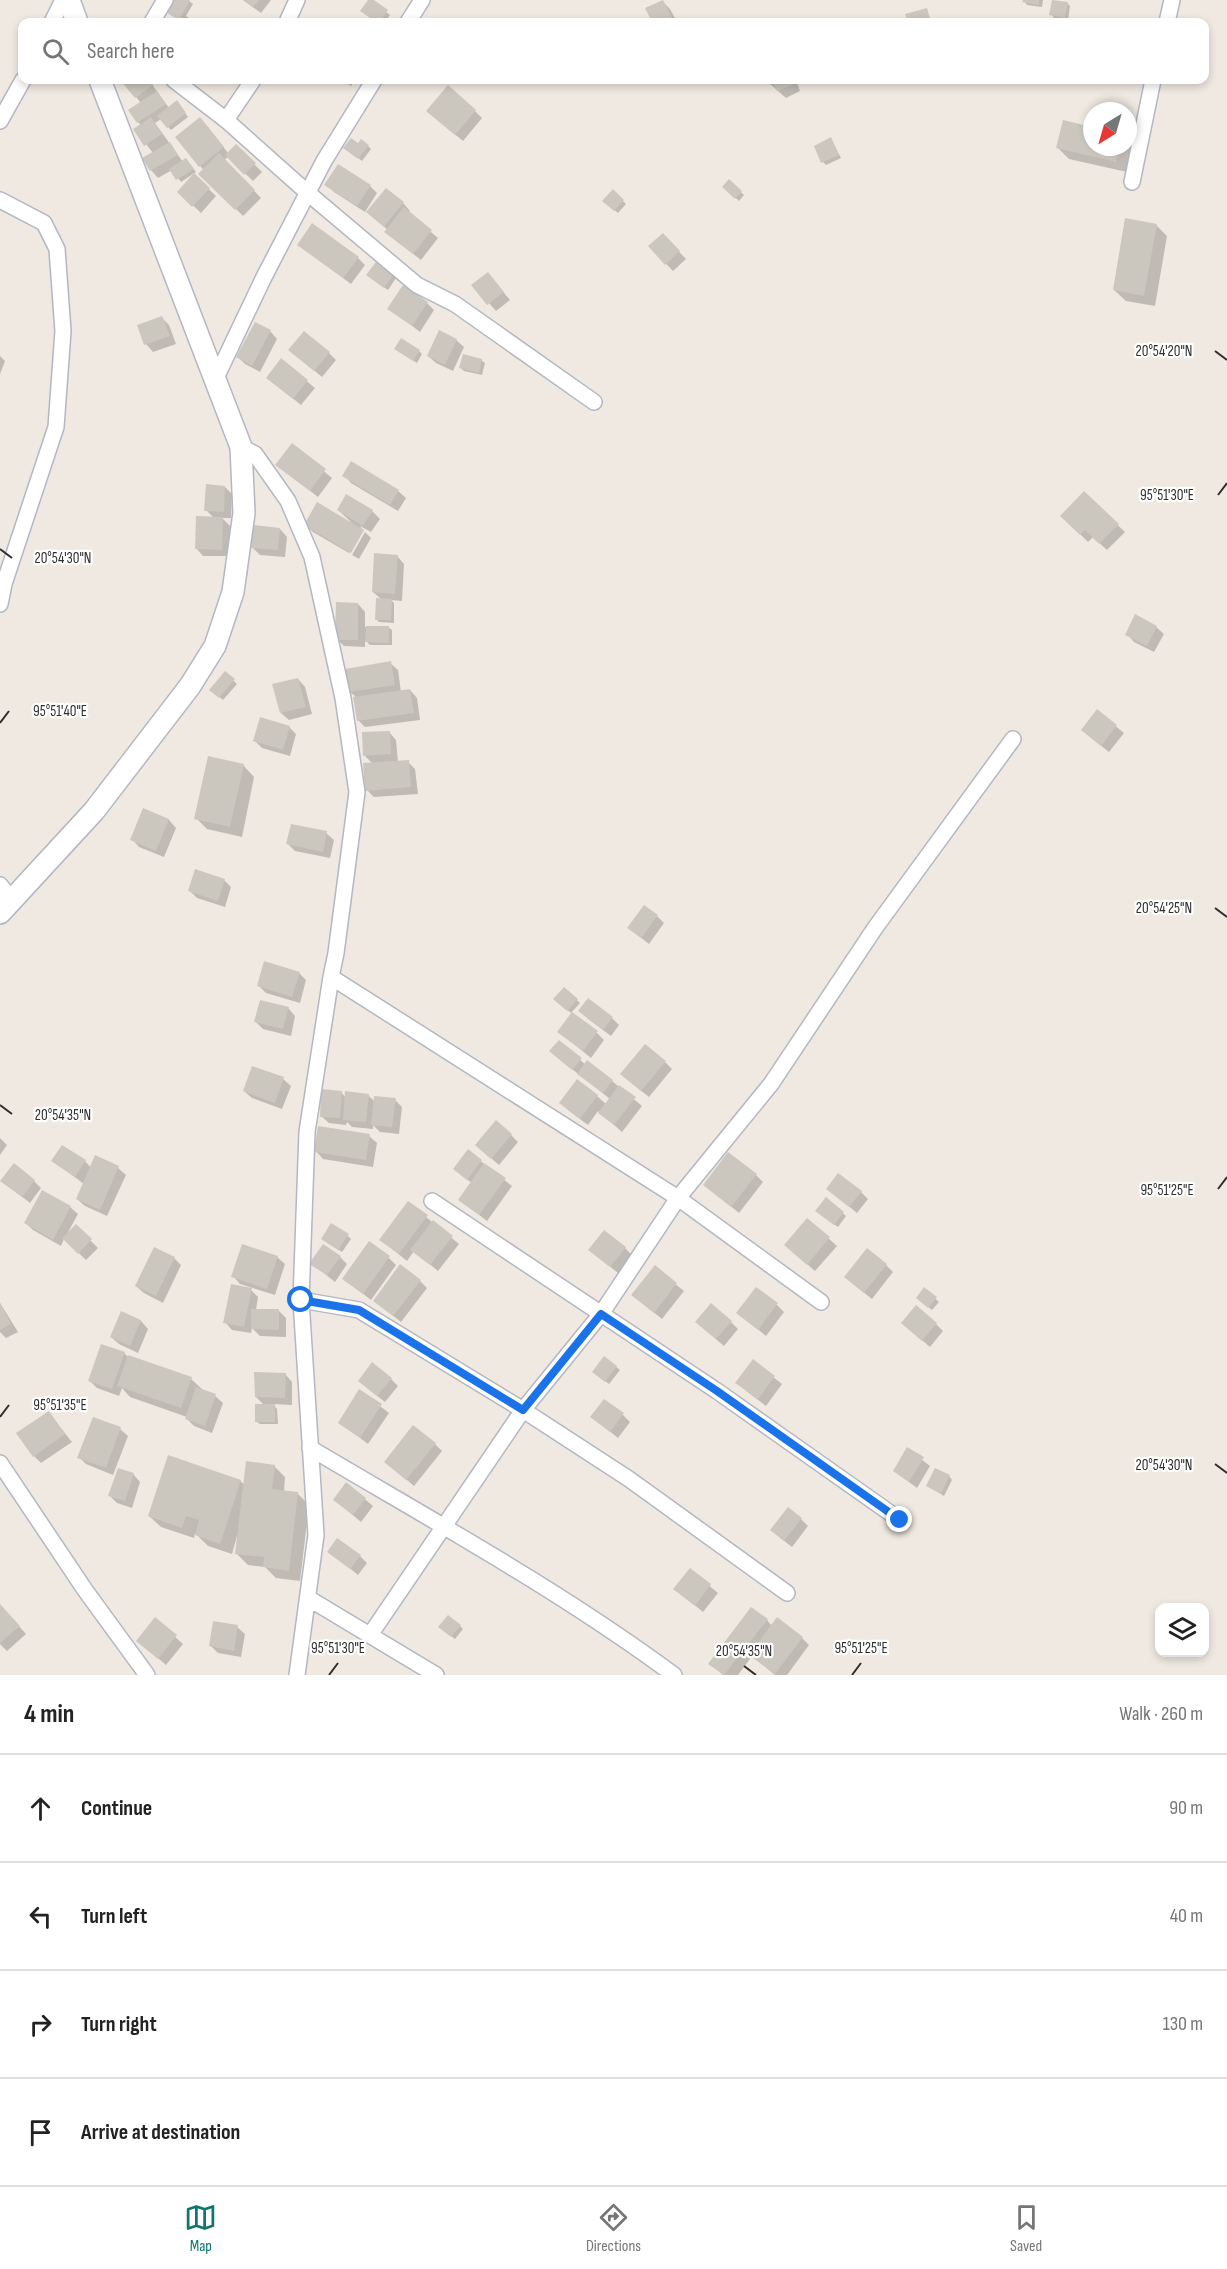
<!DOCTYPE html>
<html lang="en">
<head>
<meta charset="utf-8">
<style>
  body { margin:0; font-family:"Sofia Sans Condensed",sans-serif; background:#f6f6f6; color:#222 }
  .controls { position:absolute; right:18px; bottom:18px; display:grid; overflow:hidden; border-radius:12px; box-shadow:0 3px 9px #0003 }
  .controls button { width:54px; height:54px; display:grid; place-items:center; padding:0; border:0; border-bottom:2px solid #e0e0e0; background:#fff; color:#222; font:30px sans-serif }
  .compass { position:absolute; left:1083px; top:102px; width:54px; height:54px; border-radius:50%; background:#fff; box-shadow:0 3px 9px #0003; rotate:217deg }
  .stop { position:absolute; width:18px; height:18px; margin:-14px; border:4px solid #1a73e8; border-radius:50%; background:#fff }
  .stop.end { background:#1a73e8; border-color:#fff; box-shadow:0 2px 6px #0008 }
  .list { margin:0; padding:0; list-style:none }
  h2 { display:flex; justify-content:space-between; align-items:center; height:78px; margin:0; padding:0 24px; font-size:26px }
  h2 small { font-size:20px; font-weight:400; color:#767676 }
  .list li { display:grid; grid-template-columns:39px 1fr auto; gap:18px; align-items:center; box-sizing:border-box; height:108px; padding:0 24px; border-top:2px solid #e0e0e0 }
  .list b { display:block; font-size:22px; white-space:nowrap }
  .list em { font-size:20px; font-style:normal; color:#767676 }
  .icon { flex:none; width:33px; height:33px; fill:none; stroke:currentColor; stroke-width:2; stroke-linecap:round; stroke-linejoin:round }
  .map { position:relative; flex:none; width:1227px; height:1675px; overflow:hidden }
  .search { position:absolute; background:#fff; box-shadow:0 3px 9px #0003; left:18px; right:18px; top:18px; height:66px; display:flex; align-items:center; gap:15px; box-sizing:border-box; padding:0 21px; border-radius:12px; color:#767676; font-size:22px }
  .sheet { height:510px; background:#fff }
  nav { display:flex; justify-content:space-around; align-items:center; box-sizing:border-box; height:84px; border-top:2px solid #e0e0e0; background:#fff; font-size:16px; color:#767676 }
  nav a { display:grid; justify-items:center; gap:3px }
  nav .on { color:#0f766e }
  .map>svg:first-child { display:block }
</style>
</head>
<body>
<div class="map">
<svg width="1227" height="1675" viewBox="0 0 1227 1675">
  <rect width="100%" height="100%" fill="#efe9e1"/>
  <path fill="#0003" d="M172 0H188L193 4 186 16 196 22H183L169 14Z
    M243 0H271L261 13Z
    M370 0 390 15 385 22H377L365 14Z
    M1024 0H1043L1042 7 1027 5Z
    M663 2 670 9 677 22H654L647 9Z
    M1067 3 1070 6 1068 20 1054 18 1051 14Z
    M926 10 932 22H909L907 15Z
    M122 80H149L169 108 180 106 188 117 171 130 161 119 155 123 183 162 189 163 196 172 181 182 172 170 158 178 151 170 153 153 135 130 141 125 138 122 141 103Z
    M342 80H355L351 86Z
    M768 80H796L800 91 786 98 770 84Z
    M475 111 482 118 463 141 435 118Z
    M207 126 228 153 236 146 262 172 253 181 228 157 224 160 261 198 243 216 201 174 204 170 200 166Z
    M1092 128V147H1128V142L1133 146 1127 172 1069 159 1058 148Z
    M831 139 841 158 826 165 823 162Z
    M358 145 368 146 371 149 362 161 349 151Z
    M194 175 216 196 201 213 179 192Z
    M729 181 744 195 739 201 724 187Z
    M326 184 370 186 377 193 365 212 334 192Z
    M613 192 626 204 618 213 604 201Z
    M403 203 410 211 408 213 438 238 421 260 394 239 388 230 375 219Z
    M1156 225 1167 236 1155 306 1126 301 1114 290Z
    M663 235 686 259 673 271 650 247Z
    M299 245 358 258 365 265 351 284Z
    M488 274 510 300 496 311 473 285Z
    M393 275 396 278 388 290 371 278Z
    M427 303 434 310 420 332 389 308Z
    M162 318 169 325 176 344 153 352 146 344Z
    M270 331 277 339 260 372 245 364 238 357Z
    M456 340 464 347 453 371 436 363 428 356Z
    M396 349 419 351 422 354 417 363Z
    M329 353 336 360 322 377 298 357Z
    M0 356 5 361 0 374Z
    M281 360 315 388 301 405 268 378Z
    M481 360 485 363 482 375 464 371 461 368Z
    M292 445 332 478 318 497 277 465Z
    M344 475 398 491 406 498 398 511 351 483Z
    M225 487 232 494 231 518H222L230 526 229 556H203L196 548 214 518 206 510Z
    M1084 493 1125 532 1107 550 1093 537 1088 542 1062 516Z
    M347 496 372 511 380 519 371 532 360 526 363 531 349 553 313 532 306 525 351 522 338 510Z
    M280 529 287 537 285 557 260 555 253 548Z
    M365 532 371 538 359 559 352 555Z
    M397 556 404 564 402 601 391 600 394 603V623L379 622 376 619 381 599 373 592Z
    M358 604 365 612V627H388L392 630V645H370L365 640V647L344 646 337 639Z
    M1156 627 1164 634 1154 652 1134 642 1127 634Z
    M390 663 398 670 401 692 410 690 417 698 420 720 365 727 358 720 355 696 350 692Z
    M225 673 237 684 223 700 211 690Z
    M298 679 305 687 312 714 289 720 281 713Z
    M1097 711 1124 733 1109 752 1090 737Z
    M289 727 296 734 290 756 262 748 255 741Z
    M389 732 396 740 398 762H408L415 769 418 794 374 797 367 790 373 764 365 756Z
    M243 765 254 777 242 837 207 829 196 818Z
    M144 810 169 820 176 828 164 857 139 847 132 839Z
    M326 833 334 840 330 858 295 851 288 844Z
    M224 880 231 887 225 907 197 898 190 891Z
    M657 916 664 923 649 944 629 928Z
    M299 973 306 980 300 1003 266 993 259 986Z
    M564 989 580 1003 571 1013 555 999Z
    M288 1008 295 1016 291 1036 263 1029 256 1022Z
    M587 1018H612L619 1025 611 1036Z
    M559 1032 597 1033 604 1040 591 1058Z
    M559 1042 586 1065 612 1081 642 1106 622 1132 598 1111 588 1125 568 1110 597 1096 606 1104 610 1099 558 1058Z
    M665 1062 672 1069 649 1097 629 1081Z
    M283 1079 291 1086 282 1109 252 1098 244 1091Z
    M341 1092 346 1098 368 1095 375 1102 395 1100 402 1107 399 1134 380 1132 373 1125V1129L352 1127 347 1122 346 1125 329 1123 321 1116Z
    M511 1135 518 1142 499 1165 484 1152Z
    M369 1136 377 1143 373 1167 323 1159 316 1151Z
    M0 1138 7 1145 0 1155Z
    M468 1151 512 1186 487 1221 460 1200 472 1183 462 1176Z
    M53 1161H85L91 1168H118L126 1175 107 1216 85 1206 77 1199 84 1184Z
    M756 1175 763 1182 739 1213 705 1185Z
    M2 1181H34L41 1188 30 1203Z
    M828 1189 861 1192 868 1199 857 1213Z
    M826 1199 846 1216 838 1227 820 1214Z
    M409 1203 459 1244 438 1271 414 1251 407 1261 381 1240Z
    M70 1207 78 1214 67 1234 76 1226 98 1248 86 1260 64 1239 61 1246 33 1230 26 1223Z
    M808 1220 837 1246 815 1271 793 1252Z
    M348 1236 351 1239 342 1252 326 1242Z
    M625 1248 632 1255 618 1273 598 1257Z
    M277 1257 285 1264 275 1295 240 1284 233 1276Z
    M340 1257 347 1264 335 1282 311 1263Z
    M174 1258 181 1265 163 1303 144 1293 136 1286Z
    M389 1258 396 1265 371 1300 344 1279Z
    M886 1265 893 1272 872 1299 853 1284Z
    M655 1268 684 1291 662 1319 641 1302Z
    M420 1281 427 1288 401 1322 375 1301Z
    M925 1289 939 1302 932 1310 921 1301Z
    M251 1290 258 1297 256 1310 279 1311 286 1318V1337L260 1336 252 1328 251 1333 232 1330 225 1322Z
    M0 1303 18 1332 6 1338 0 1332Z
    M777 1305 784 1312 766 1336 738 1313Z
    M121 1313 141 1321 148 1329 138 1353 119 1344 111 1337Z
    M731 1322 738 1329 724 1346 704 1329Z
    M936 1324 943 1331 930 1347 910 1330Z
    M124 1353 127 1356 191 1379 203 1390 215 1396 223 1403 212 1433 194 1426 187 1419V1417L130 1397 122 1388 119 1396 97 1388 90 1381Z
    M605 1358 620 1370 609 1384 597 1375Z
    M753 1361 782 1384 766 1406 745 1390Z
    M285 1374 292 1382V1405L273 1404 277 1409 278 1424H260L256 1421 265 1406 256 1397Z
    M391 1379 398 1386 385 1402 367 1388Z
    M360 1391 389 1413 368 1444 339 1422Z
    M49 1413 72 1442 41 1463 34 1456Z
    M623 1415 630 1422 618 1438 592 1417Z
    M94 1419 120 1429 128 1436 113 1475 86 1464 79 1457Z
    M435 1444 442 1451 414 1486 386 1462Z
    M908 1449 930 1466 917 1488 894 1471Z
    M274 1466 285 1477 284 1492 297 1493 309 1505 300 1581 276 1578 265 1567 248 1565 237 1554V1536L232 1554 208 1546 195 1533 194 1538 161 1527 149 1516 240 1481 245 1485Z
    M133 1474 140 1482 132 1508 117 1503 110 1496Z
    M949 1476 952 1480 944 1496 928 1486Z
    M347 1484 373 1506 361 1522 335 1500Z
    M801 1519 808 1526 792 1547 779 1537Z
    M329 1551 360 1556 367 1563 358 1575Z
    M690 1570 718 1593 703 1612 675 1589Z
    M0 1605 26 1634 7 1651 0 1644Z
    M155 1619 183 1644 166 1665 138 1641Z
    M767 1620 772 1626 802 1638 809 1645 787 1675H775L752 1656 738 1675H723L710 1663Z
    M460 1626 463 1629 455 1639 443 1630Z
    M237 1627 245 1634 241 1657 218 1653 211 1646Z"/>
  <path fill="#cbc7bf" d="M171 0H190L179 20 164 11Z
    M243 0H259L253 7Z
    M368 0H374L388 10 380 22H376L360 11Z
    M663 0 674 22H652L645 8Z
    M1023 0H1039V5L1022 2Z
    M1052 0 1068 2 1065 18 1049 15Z
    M927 8 931 22H908L905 14Z
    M120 80H149L153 85 135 98Z
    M767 80H792L794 84 777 91 773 82 769 84Z
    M448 85 476 110 455 135 426 111Z
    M157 91 166 104 137 123 128 110Z
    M177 100 186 113 167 128 157 116Z
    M151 117 162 134 144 146 133 129Z
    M200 117 224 147 199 167 175 137Z
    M1063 120 1092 127V147H1119L1116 162 1056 148Z
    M831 137 839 155 821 163 814 146Z
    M351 138 358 143 361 139 369 145 358 159 343 148Z
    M170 142 178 155 150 171 142 158Z
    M236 144 256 163 244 175 225 155Z
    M219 153 255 190 235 210 198 174Z
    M186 158 194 169 176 180 169 169Z
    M338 164 371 185 357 206 324 185Z
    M194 173 210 188 192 207 177 192Z
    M729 179 742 191 735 199 722 187Z
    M386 188 404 202 384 227 366 212Z
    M613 189 624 200 614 211 602 201Z
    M404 207 432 230 413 254 384 232Z
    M1125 218 1157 224 1144 296 1113 290Z
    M312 223 359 257 343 278 297 245Z
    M663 233 680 251 665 265 648 246Z
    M376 262 394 274 384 288 366 275Z
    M488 272 504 292 487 305 471 285Z
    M403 285 428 302 412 326 387 309Z
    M162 316 170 336 144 345 137 325Z
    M255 322 271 330 252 366 236 357Z
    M439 330 457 339 445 365 427 356Z
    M304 331 330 352 314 371 288 350Z
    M401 338 420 350 413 361 394 349Z
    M463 354 482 359 479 373 459 368Z
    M281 358 308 380 293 399 266 378Z
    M292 443 326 469 310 491 275 465Z
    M351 461 399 490 390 505 342 476Z
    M206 484 225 486 224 512 204 511Z
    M1084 491 1119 524 1099 544 1085 530 1080 535 1060 516Z
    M346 494 373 510 363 526 337 510Z
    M317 502 364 530 351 553 304 525Z
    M196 516 223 517 222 550 195 549Z
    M253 525 280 528 278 550 251 548Z
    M374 553 398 555 395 594 372 592Z
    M376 598 392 599 391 620H375Z
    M336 602 358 603V640H335Z
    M1135 614 1157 626 1147 646 1125 635Z
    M366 626H389V643L365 642Z
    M391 661 395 685 349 692 345 669Z
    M225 671 235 679 219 698 209 690Z
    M298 678 306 707 280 713 272 684Z
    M410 689 414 713 357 721 353 697Z
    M1097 709 1117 725 1101 746 1081 730Z
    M260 717 290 726 283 750 253 741Z
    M390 731 391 754 363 756 362 732Z
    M208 756 244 764 230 827 194 819Z
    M409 760 411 787 365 791 363 763Z
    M143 808 169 819 156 851 130 840Z
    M291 824 327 831 323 852 286 844Z
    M195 869 225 879 218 901 188 891Z
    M644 905 658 915 641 938 627 928Z
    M264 961 300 972 292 997 257 986Z
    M564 987 578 999 567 1011 553 999Z
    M588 998 613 1017 603 1030 578 1011Z
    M260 1000 289 1007 283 1029 254 1022Z
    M572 1012 598 1031 583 1051 557 1032Z
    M559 1040 582 1058 572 1070 549 1051Z
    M645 1044 666 1061 641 1091 620 1074Z
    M587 1060 613 1080 603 1093 577 1074Z
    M252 1066 284 1077 275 1103 243 1091Z
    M577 1079 598 1095 580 1119 559 1103Z
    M619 1085 636 1097 614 1125 598 1113Z
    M321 1089 342 1091 340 1118 320 1117Z
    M345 1091 369 1094 366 1122 343 1120Z
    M374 1096 396 1098 392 1127 371 1125Z
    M496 1120 512 1134 491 1159 475 1145Z
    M318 1126 370 1134 366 1160 314 1152Z
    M62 1145 86 1160 75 1177 51 1161Z
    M468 1149 482 1160 467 1180 453 1169Z
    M728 1152 757 1174 731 1207 703 1185Z
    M95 1155 119 1166 100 1210 76 1199Z
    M14 1163 35 1180 22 1197 0 1181Z
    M484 1163 506 1178 479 1215 458 1200Z
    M838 1173 862 1191 849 1207 826 1189Z
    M42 1190 71 1206 53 1240 24 1223Z
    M826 1197 844 1212 834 1225 815 1211Z
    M408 1201 428 1215 399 1254 379 1240Z
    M807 1218 830 1237 807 1265 784 1245Z
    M433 1220 453 1236 430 1265 410 1250Z
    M331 1223 349 1234 338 1250 321 1239Z
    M76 1224 92 1239 78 1254 62 1238Z
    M604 1230 626 1247 610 1267 588 1250Z
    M369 1241 390 1256 363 1294 342 1279Z
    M242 1244 278 1256 267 1289 231 1277Z
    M323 1244 341 1256 327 1275 309 1264Z
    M154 1247 175 1257 156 1296 135 1286Z
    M867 1248 887 1264 864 1293 844 1277Z
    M400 1264 421 1280 393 1316 373 1301Z
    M655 1265 677 1283 654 1313 631 1295Z
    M231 1284 252 1288 244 1327 223 1323Z
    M756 1287 778 1303 758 1330 736 1313Z
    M924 1287 937 1297 928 1308 916 1298Z
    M0 1303 11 1324 0 1330Z
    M711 1303 732 1321 716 1339 695 1322Z
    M916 1305 937 1323 922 1341 901 1323Z
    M251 1309H279V1330L251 1329Z
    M121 1311 141 1320 130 1346 110 1337Z
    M101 1344 125 1352 112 1389 88 1381Z
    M128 1355 192 1377 181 1408 117 1386Z
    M604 1356 617 1366 605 1382 592 1372Z
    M753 1359 775 1376 758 1399 735 1383Z
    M372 1362 392 1378 377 1396 358 1381Z
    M254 1372 286 1373 285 1398 255 1397Z
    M196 1387 216 1394 205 1426 185 1419Z
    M359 1389 382 1404 360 1438 338 1423Z
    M604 1399 624 1413 610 1432 590 1417Z
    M255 1404H275V1422H255Z
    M49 1411 65 1434 33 1457 16 1433Z
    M93 1417 121 1427 106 1468 77 1458Z
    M413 1425 436 1443 406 1480 384 1462Z
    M907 1447 924 1457 909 1482 893 1471Z
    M168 1455 241 1480 220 1544 195 1535 199 1520 186 1516 182 1528 148 1516Z
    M246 1461 275 1465 272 1489 298 1492 289 1571 263 1567 264 1557 235 1554Z
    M118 1468 134 1473 125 1501 108 1496Z
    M935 1468 950 1475 941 1494 926 1486Z
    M346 1482 366 1498 353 1515 333 1500Z
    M788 1507 802 1518 784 1541 770 1530Z
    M337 1538 361 1555 350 1569 327 1552Z
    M690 1568 711 1584 695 1606 673 1589Z
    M0 1604 20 1626 0 1643Z
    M751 1607 768 1619 724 1675 708 1664Z
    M448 1615 461 1625 451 1637 438 1627Z
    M155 1617 177 1635 158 1659 136 1641Z
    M777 1617 803 1637 775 1674 749 1655Z
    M213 1621 238 1625 234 1651 209 1646Z"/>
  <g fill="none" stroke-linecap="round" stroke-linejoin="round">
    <g stroke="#b4b7c1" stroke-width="18">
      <path id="street" d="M52 22 63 0
        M152 22 165 0
        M287 22 297 0
        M408 22 422 0
        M1167 22 1172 0
        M174 80 226 120 309 194 417 285 455 304 594 402
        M226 120 253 80
        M0 121 23 80
        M1132 182 1153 80
        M0 200 44 223 57 249 63 331 56 427 4 584 0 604
        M215 380 263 279 324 161 374 80
        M241 447 255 454 288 501 312 557 343 698 357 792 336 953 331 977 307 1132 301 1300 316 1535 297 1675
        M0 885 12 900
        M331 977 678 1198 821 1302
        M432 1201 717 1391 900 1520
        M301 1300 359 1310 523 1410 629 1479 787 1593
        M310 1448C433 1521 559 1590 674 1675
        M0 1463 85 1590 147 1675
        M308 1598 436 1675
        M370 1635 523 1410 601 1314 678 1198 771 1084 875 928 1013 739"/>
    </g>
    <g stroke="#b4b7c1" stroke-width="24">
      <path id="secondary" d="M69 0 77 22
        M0 913 94 811 190 686 215 646 233 592 244 513 241 447 100 80"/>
    </g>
    <use href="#street" stroke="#fff" stroke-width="15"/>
    <use href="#secondary" stroke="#fff" stroke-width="21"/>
  </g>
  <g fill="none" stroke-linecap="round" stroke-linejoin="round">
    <path stroke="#1a73e8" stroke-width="8" d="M301 1300 359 1310 523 1410 601 1314 717 1391 900 1520"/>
  </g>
  <path fill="none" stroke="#2e2e2e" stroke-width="2" d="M1215 351 1227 360M1218 495 1227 483M0 549 12 558M0 723 9 711M1215 908 1227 917M0 1105 12 1114M1218 1189 1227 1177M0 1417 9 1405M1215 1464 1227 1473M744 1666 756 1675M329 1675 338 1663M852 1675 861 1663"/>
  <g font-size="15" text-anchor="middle" fill="#2e2e2e" stroke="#fff" stroke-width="4.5" stroke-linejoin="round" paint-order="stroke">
    <text x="1164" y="356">20°54'20"N</text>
    <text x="1167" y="500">95°51'30"E</text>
    <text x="63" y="563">20°54'30"N</text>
    <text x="60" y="716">95°51'40"E</text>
    <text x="1164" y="913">20°54'25"N</text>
    <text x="63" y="1120">20°54'35"N</text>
    <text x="1167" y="1195">95°51'25"E</text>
    <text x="60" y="1410">95°51'35"E</text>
    <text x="1164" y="1470">20°54'30"N</text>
    <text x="338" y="1653">95°51'30"E</text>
    <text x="861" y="1653">95°51'25"E</text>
    <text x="744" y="1656">20°54'35"N</text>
  </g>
</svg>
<div class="controls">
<button><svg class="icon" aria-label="layers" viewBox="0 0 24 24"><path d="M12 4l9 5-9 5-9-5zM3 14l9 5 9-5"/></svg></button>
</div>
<svg class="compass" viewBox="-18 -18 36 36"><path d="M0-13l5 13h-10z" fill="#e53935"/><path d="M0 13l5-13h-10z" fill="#767676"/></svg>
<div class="stop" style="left:301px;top:1300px"></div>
<div class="stop end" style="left:900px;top:1520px"></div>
<div class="search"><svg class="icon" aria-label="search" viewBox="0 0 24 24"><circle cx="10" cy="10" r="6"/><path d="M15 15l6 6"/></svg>Search here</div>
</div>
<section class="sheet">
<h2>4 min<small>Walk · 260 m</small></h2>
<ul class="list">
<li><svg class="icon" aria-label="ahead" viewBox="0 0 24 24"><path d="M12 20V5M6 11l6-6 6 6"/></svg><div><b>Continue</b></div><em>90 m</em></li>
<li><svg class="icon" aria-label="left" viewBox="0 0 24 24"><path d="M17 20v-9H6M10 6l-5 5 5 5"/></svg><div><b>Turn left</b></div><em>40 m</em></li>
<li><svg class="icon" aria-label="right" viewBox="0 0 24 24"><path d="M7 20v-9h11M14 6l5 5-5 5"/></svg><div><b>Turn right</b></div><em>130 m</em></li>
<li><svg class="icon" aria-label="arrive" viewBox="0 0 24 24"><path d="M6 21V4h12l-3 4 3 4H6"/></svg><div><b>Arrive at destination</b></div></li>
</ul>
</section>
<nav>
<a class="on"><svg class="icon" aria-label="map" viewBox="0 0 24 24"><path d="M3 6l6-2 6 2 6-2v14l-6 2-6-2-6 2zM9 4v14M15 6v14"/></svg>Map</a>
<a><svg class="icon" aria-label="directions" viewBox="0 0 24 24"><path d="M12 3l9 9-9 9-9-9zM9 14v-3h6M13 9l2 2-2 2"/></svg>Directions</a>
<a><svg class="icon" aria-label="saved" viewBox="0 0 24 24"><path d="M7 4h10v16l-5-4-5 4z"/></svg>Saved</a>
</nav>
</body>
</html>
